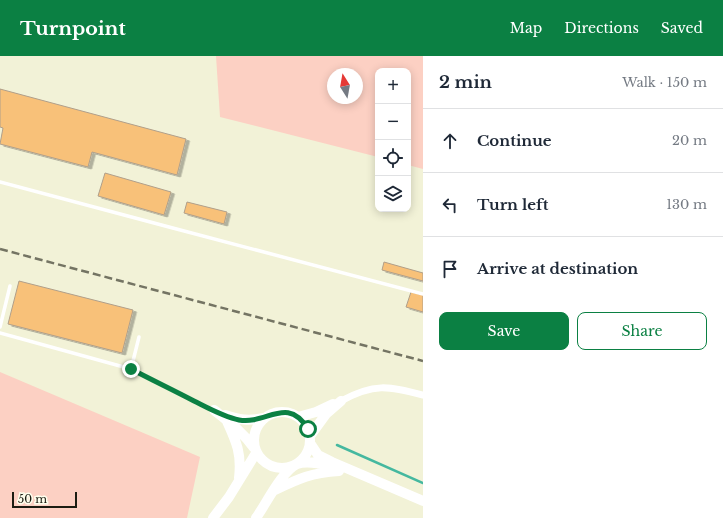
<!DOCTYPE html>
<html lang="en">
<head>
<meta charset="utf-8">
<style>
  body { margin:0; font-family:"Libre Baskerville",serif; background:#f6f6f7; color:#1f2937 }
  .controls { position:absolute; right:12px; top:12px; display:grid; overflow:hidden; border-radius:8px; box-shadow:0 2px 10px #0003 }
  .controls button { width:36px; height:36px; display:grid; place-items:center; padding:0; border:0; border-bottom:1px solid #e0e1e3; background:#fff; color:#1f2937; font:20px sans-serif }
  .compass { position:absolute; left:327px; top:12px; width:36px; height:36px; border-radius:50%; background:#fff; box-shadow:0 2px 10px #0003; rotate:349deg }
  .scale { position:absolute; left:12px; bottom:10px; width:65px; box-sizing:border-box; padding-left:4px; border:2px solid #1c1c12; border-top:0; font-size:11px; line-height:14px; white-space:nowrap; color:#1c1c12; -webkit-text-stroke:3px #ffe; paint-order:stroke }
  .stop { position:absolute; width:12px; height:12px; margin:-9px; border:3px solid #0b8043; border-radius:50%; background:#fff }
  .stop.end { background:#0b8043; border-color:#fff; box-shadow:0 1px 4px #0008 }
  .list { margin:0; padding:0; list-style:none }
  h2 { display:flex; justify-content:space-between; align-items:center; height:52px; margin:0; padding:0 16px; font-size:17px }
  h2 small { font-size:13px; font-weight:400; color:#747a83 }
  .list li { display:grid; grid-template-columns:26px 1fr auto; gap:12px; align-items:center; box-sizing:border-box; height:64px; padding:0 16px; border-top:1px solid #e0e1e3 }
  .list b { display:block; font-size:15px; white-space:nowrap }
  .list em { font-size:13px; font-style:normal; color:#747a83 }
  .actions { display:flex; gap:8px; padding:12px 16px }
  .actions a { flex:1; padding:9px 0; border:1px solid #0b8043; border-radius:8px; text-align:center; font-size:14px; color:#0b8043 }
  .actions .main { background:#0b8043; color:#fff }
  .icon { flex:none; width:22px; height:22px; fill:none; stroke:currentColor; stroke-width:2; stroke-linecap:round; stroke-linejoin:round }
  .map { position:relative; flex:none; width:423px; height:462px; overflow:hidden }
  header { display:flex; align-items:center; gap:24px; box-sizing:border-box; height:56px; padding:0 20px; background:#0b8043; color:#fff }
  header strong { font-size:19px }
  nav { display:flex; gap:22px; margin-inline-start:auto; font-size:14px }
  main { display:flex }
  aside { flex:1; background:#fff }
  .map>svg:first-child { display:block }
</style>
</head>
<body>
<header>
<strong>Turnpoint</strong>
<nav><a>Map</a><a>Directions</a><a>Saved</a></nav>
</header>
<main>
<div class="map">
<svg width="423" height="462" viewBox="0 0 423 462">
  <defs>
    <filter id="shadow"><feDropShadow dx="3.5" dy="2" stdDeviation="0" flood-color="#0004"/></filter>
  </defs>
  <rect width="100%" height="100%" fill="#f2f2d7"/>
  <path fill="#fcd0c3" fill-rule="evenodd" d="M216 0H423V113L408 109V15H378V101L220 61ZM333 18H357V42H333Z
    M0 316 200 401 187 462H0Z"/>
  <g fill="none" stroke-linecap="round" stroke-linejoin="round">
    <path stroke="#45b89f" stroke-width="2.5" d="M337 389 423 427"/>
  </g>
  <path fill="#f8c179" stroke="#b09f8a" filter="url(#shadow)" d="M0 33 186 83 177 119 92 96 88 111 0 88 3 72 0 71Z
    M105 117 171 136 164 159 98 140Z
    M187 146 227 156 224 168 184 157Z
    M384 206 423 217V225L382 214Z
    M19 225 133 254 122 297 8 268Z
    M411 236 423 239V256L406 251Z"/>
  <g fill="none" stroke-linecap="round" stroke-linejoin="round">
    <path stroke="#fff" stroke-width="3.5" d="M0 126 169 171 423 238
      M0 271 10 230
      M0 277 131 313 213 354
      M131 313 139 281"/>
    <path stroke="#fff" stroke-width="7" d="M341 345C374 327 388 330 423 339"/>
    <path stroke="#fff" stroke-width="10" d="M214 354C229 366 243 376 254 392
      M254 384a28 28 0 1 1 56 0a28 28 0 1 1-56 0Z
      M225 359C239 364 249 365 264 362
      M298 361 316 356 333 348
      M226 363C236 385 242 397 239 422
      M310 380 326 358 341 345
      M310 387 318 399 332 406 423 445
      M275 434C300 422 311 417 339 415
      M213 462 229 441 256 397
      M256 462C266 448 282 415 297 408 307 404 323 408 334 410"/>
    <path stroke="#747463" stroke-width="2.5" stroke-dasharray="8 4" stroke-linecap="butt" d="M0 193 423 305"/>
  </g>
  <g fill="none" stroke-linecap="round" stroke-linejoin="round">
    <path stroke="#0b8043" stroke-width="5" d="M131 313C152 324 173 334 194 345 208 352 224 361 239 364 267 369 287 339 308 373"/>
  </g>
</svg>
<div class="controls">
<button>+</button>
<button>−</button>
<button><svg class="icon" aria-label="locate" viewBox="0 0 24 24"><circle cx="12" cy="12" r="6"/><path d="M12 2v4M12 18v4M2 12h4M18 12h4"/></svg></button>
<button><svg class="icon" aria-label="layers" viewBox="0 0 24 24"><path d="M12 4l9 5-9 5-9-5zM3 14l9 5 9-5"/></svg></button>
</div>
<svg class="compass" viewBox="-18 -18 36 36"><path d="M0-13l5 13h-10z" fill="#e53935"/><path d="M0 13l5-13h-10z" fill="#747a83"/></svg>
<div class="scale">50 m</div>
<div class="stop" style="left:308px;top:373px"></div>
<div class="stop end" style="left:131px;top:313px"></div>
</div>
<aside>
<h2>2 min<small>Walk · 150 m</small></h2>
<ul class="list">
<li><svg class="icon" aria-label="ahead" viewBox="0 0 24 24"><path d="M12 20V5M6 11l6-6 6 6"/></svg><div><b>Continue</b></div><em>20 m</em></li>
<li><svg class="icon" aria-label="left" viewBox="0 0 24 24"><path d="M17 20v-9H6M10 6l-5 5 5 5"/></svg><div><b>Turn left</b></div><em>130 m</em></li>
<li><svg class="icon" aria-label="arrive" viewBox="0 0 24 24"><path d="M6 21V4h12l-3 4 3 4H6"/></svg><div><b>Arrive at destination</b></div></li>
</ul>
<div class="actions"><a class="main">Save</a><a>Share</a></div>
</aside>
</main>
</body>
</html>
